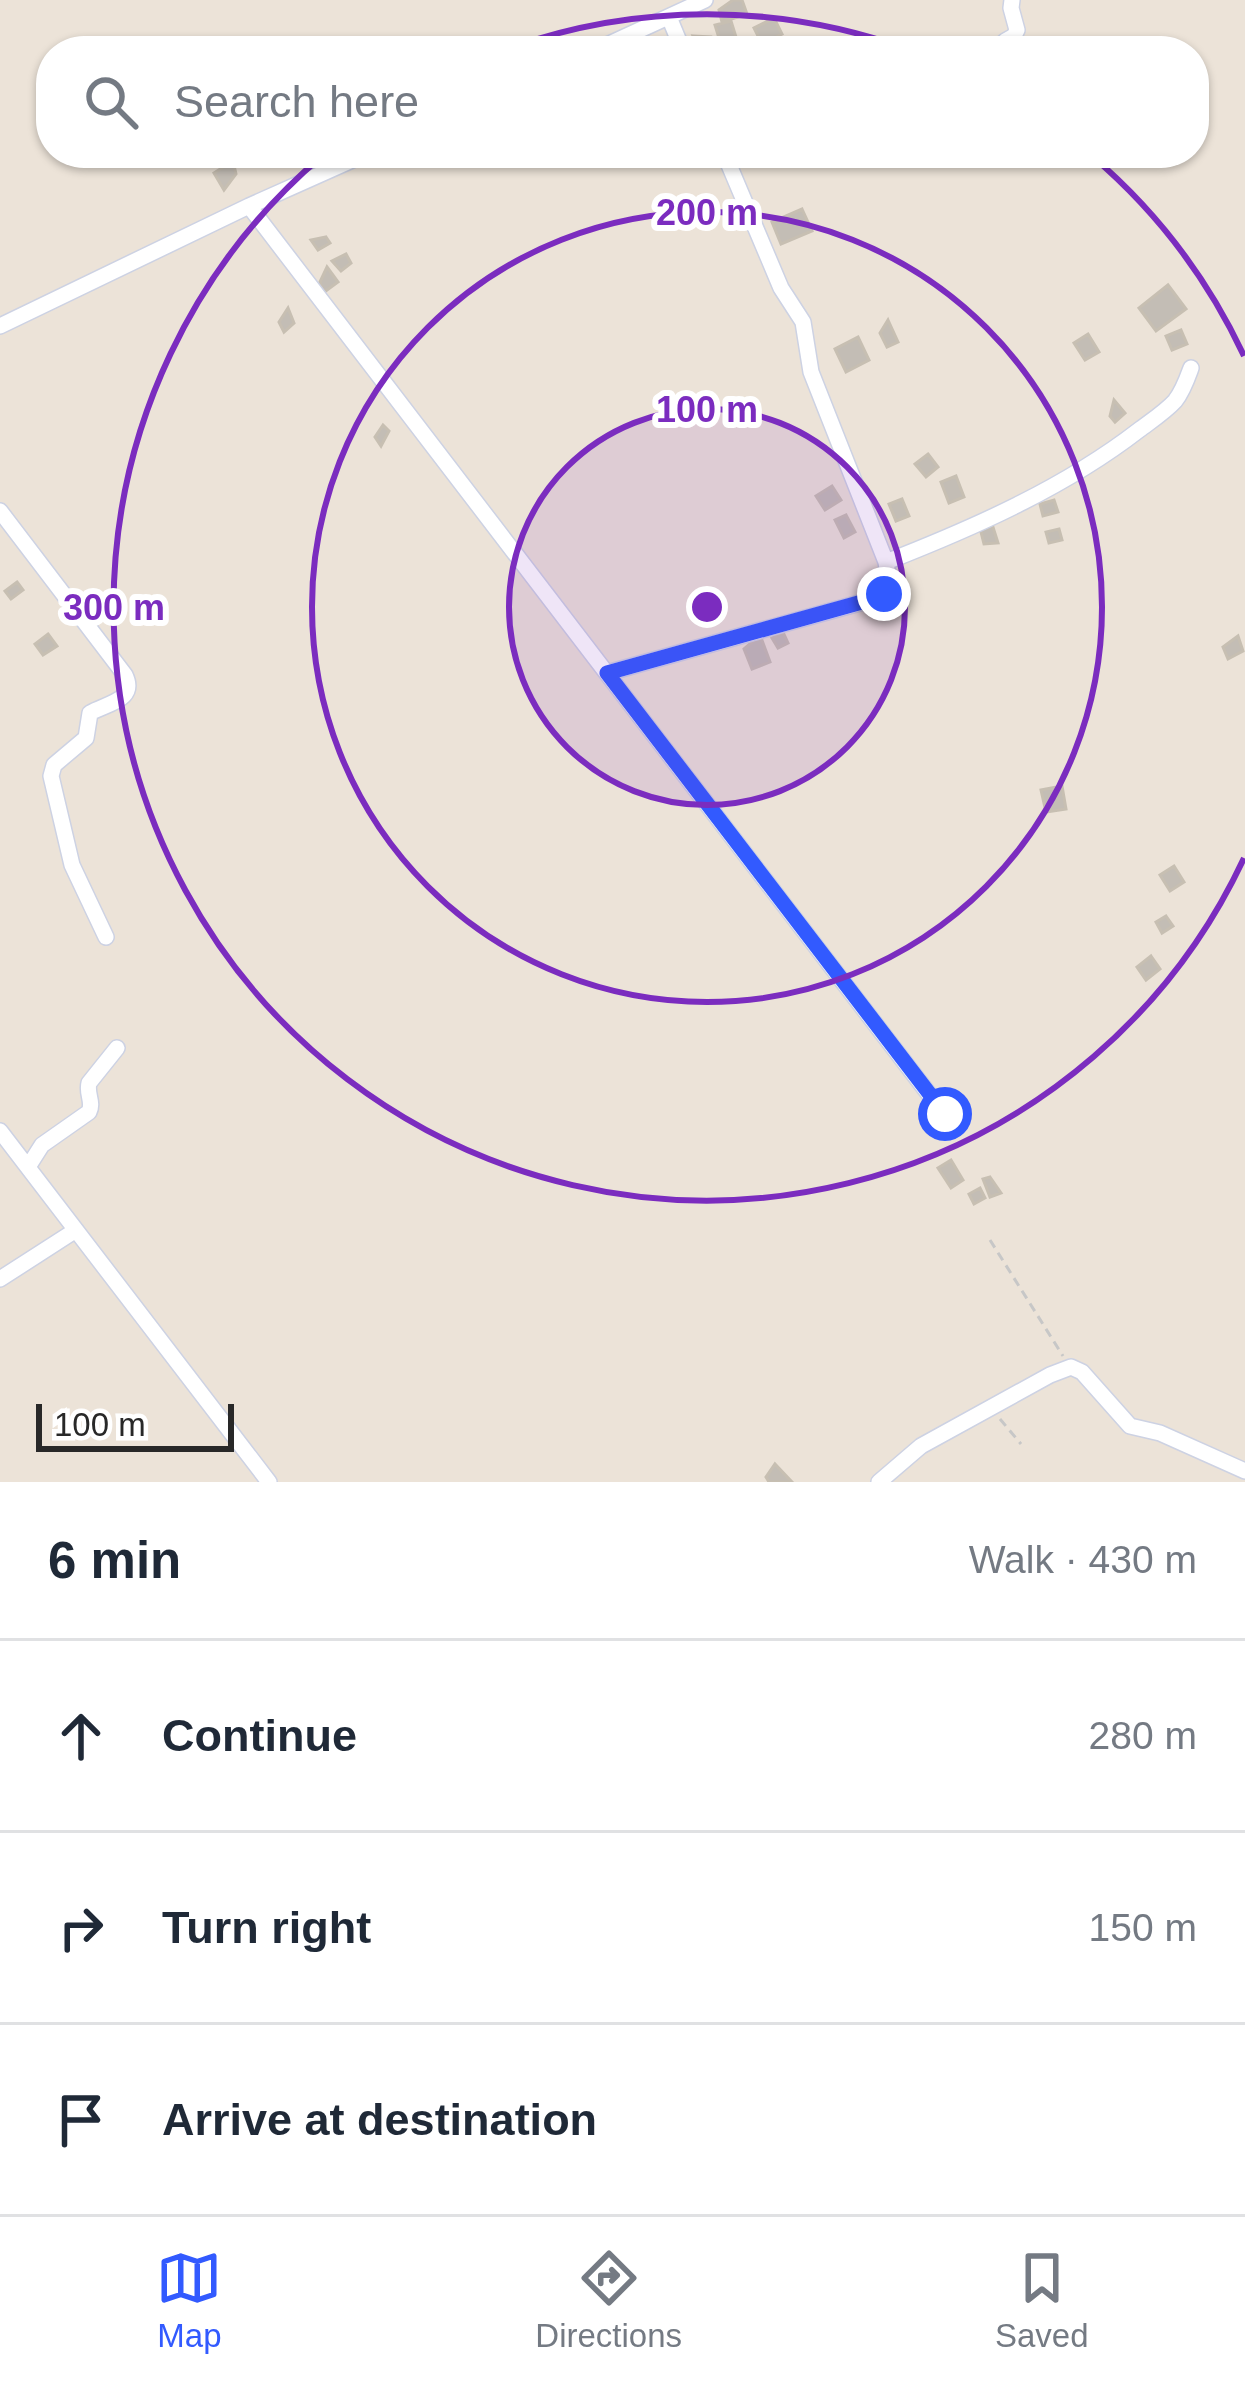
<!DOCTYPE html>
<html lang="en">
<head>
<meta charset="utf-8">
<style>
  body { margin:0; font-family:Arial,sans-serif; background:#f2f2f3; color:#1f2937 }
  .scale { position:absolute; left:36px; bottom:30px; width:198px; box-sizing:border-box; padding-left:12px; border:6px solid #282828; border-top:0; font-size:33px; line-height:42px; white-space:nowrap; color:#282828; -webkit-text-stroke:9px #fff; paint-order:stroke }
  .stop { position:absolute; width:36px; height:36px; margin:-27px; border:9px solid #325aff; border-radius:50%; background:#fff }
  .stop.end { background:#325aff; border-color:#fff; box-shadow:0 3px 12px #0008 }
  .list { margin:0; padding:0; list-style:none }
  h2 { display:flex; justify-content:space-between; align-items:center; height:156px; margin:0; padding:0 48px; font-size:51px }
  h2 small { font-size:39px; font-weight:400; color:#747a83 }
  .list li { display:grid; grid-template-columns:78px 1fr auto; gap:36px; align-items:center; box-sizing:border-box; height:192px; padding:0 48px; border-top:3px solid #e0e1e3 }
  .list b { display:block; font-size:45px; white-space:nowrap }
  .list em { font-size:39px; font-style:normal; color:#747a83 }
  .icon { flex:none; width:66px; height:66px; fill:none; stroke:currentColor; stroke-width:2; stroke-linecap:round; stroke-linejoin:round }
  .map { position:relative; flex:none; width:1245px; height:1482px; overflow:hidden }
  .search { position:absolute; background:#fff; box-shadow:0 3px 9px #0004; left:36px; right:36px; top:36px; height:132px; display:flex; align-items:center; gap:30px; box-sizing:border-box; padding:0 42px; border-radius:48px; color:#747a83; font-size:45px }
  .sheet { height:732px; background:#fff }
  nav { display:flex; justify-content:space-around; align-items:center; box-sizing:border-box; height:168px; border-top:3px solid #e0e1e3; background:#fff; font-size:33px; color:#747a83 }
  nav a { display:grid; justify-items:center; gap:6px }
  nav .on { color:#325aff }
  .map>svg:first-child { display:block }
</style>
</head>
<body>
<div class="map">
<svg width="1245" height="1482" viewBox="0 0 1245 1482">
  <rect width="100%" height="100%" fill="#ece3d8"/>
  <path fill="#c3bdb5" stroke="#c7bfb2" stroke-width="3" d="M733 0H742L747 14 722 22 719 10Z
    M774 18 782 34 762 44 754 28Z
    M731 21 740 50 723 51 715 25Z
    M693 36 711 37 714 51H699Z
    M233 161 236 174 224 190 214 173Z
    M802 209 812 231 781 244 772 222Z
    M326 237 330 243 318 250 311 240Z
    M346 254 351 263 341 271 332 261Z
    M327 267 338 282 323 293 320 282Z
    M1168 285 1186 309 1156 331 1139 308Z
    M288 308 294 323 284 332 279 322Z
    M888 320 898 342 887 347 880 333Z
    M1181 330 1187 344 1172 350 1166 336Z
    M1088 334 1099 352 1085 360 1074 343Z
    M858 337 869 360 846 372 835 349Z
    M1114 400 1125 413 1115 422 1110 416Z
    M383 425 389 431 381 446 375 437Z
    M928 454 938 467 926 477 915 464Z
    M956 476 964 497 949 503 941 482Z
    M832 486 841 500 825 510 816 496Z
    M902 499 909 516 896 521 889 504Z
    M1054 500 1058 512 1043 516 1040 504Z
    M846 515 855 532 844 538 835 520Z
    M979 524H992L998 543 984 544Z
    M1059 529 1062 540 1049 543 1046 532Z
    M17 582 23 590 11 599 5 591Z
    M783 632 788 643 778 648 772 638Z
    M48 634 57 646 43 655 35 644Z
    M760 635 770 662 752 669 744 649Z
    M1238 636 1243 651 1228 659 1223 647Z
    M1062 786 1066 809 1046 812 1041 790Z
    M1174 866 1184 882 1170 891 1160 875Z
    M1166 916 1173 926 1162 933 1156 922Z
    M1151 956 1160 969 1146 980 1137 967Z
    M951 1160 963 1180 951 1188 938 1168Z
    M990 1177 1001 1193 990 1197 983 1179Z
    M980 1188 985 1198 974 1204 969 1194Z
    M775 1464 792 1482H769L766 1477Z"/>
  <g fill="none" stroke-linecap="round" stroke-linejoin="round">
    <g stroke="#cdd2e3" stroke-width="18">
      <path id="minor" d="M669 17 683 51
        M1005 41 1014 36 1017 30 1011 8 1012 0
        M594 51 705 0
        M249 206 945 1115
        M0 326 249 206 368 153
        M0 511 125 675C137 700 108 703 90 713L86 738 54 765 51 776 72 865 106 937
        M886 562C973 528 1064 488 1139 430 1151 421 1165 412 1175 401 1183 391 1187 379 1191 368
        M607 673 881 597 889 583 886 562 811 372 803 322 781 288 724 153
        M0 1131 269 1482
        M28 1167 42 1145 89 1112C94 1102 86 1094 89 1083L117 1048
        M0 1279 76 1230
        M879 1482 921 1446 1050 1375 1071 1367 1082 1372 1130 1426 1160 1433 1245 1471"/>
    </g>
    <path stroke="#c7c7c7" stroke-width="3" stroke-dasharray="9 6" stroke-linecap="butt" d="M990 1240 1063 1356
      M1000 1419 1021 1444"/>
    <use href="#minor" stroke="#fff" stroke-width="15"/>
  </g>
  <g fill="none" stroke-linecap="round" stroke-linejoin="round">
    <path stroke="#325aff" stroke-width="15" d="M884 594 880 597 607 673 945 1114"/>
  </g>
  <circle cx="707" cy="607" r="198" fill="#7b2cbf" fill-opacity=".12"/>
  <g fill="none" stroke="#7b2cbf" stroke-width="6">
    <circle cx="707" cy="607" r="198"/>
    <circle cx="707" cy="607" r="395"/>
    <path d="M1244 858A593 593 0 1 1 322 156M504 50A593 593 0 0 1 910 50M1092 156A593 593 0 0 1 1244 356"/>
  </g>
  <circle cx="707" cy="607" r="18" fill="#7b2cbf" stroke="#fff" stroke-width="6"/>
  <g font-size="36" text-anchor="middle" font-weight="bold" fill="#7b2cbf" stroke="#fff" stroke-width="12" stroke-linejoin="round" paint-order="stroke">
    <text x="707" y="225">200 m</text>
    <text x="707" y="422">100 m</text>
    <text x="114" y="620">300 m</text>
  </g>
</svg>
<div class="scale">100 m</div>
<div class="stop" style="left:945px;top:1114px"></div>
<div class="stop end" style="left:884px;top:594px"></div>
<div class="search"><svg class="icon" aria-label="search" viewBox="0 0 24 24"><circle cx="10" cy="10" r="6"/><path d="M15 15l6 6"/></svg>Search here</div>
</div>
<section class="sheet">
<h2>6 min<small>Walk · 430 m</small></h2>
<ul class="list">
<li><svg class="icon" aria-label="ahead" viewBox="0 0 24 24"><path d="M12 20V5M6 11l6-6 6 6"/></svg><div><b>Continue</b></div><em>280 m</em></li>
<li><svg class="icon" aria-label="right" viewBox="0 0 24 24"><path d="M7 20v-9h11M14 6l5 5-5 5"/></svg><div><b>Turn right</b></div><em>150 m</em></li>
<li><svg class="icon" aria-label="arrive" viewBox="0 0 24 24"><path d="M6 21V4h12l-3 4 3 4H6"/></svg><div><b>Arrive at destination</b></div></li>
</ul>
</section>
<nav>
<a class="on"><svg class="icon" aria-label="map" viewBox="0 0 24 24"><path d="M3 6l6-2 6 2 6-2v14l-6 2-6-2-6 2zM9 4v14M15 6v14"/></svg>Map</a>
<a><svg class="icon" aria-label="directions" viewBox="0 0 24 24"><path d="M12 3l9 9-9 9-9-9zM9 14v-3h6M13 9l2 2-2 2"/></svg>Directions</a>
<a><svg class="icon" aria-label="saved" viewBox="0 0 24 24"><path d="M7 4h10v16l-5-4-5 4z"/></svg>Saved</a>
</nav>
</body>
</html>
